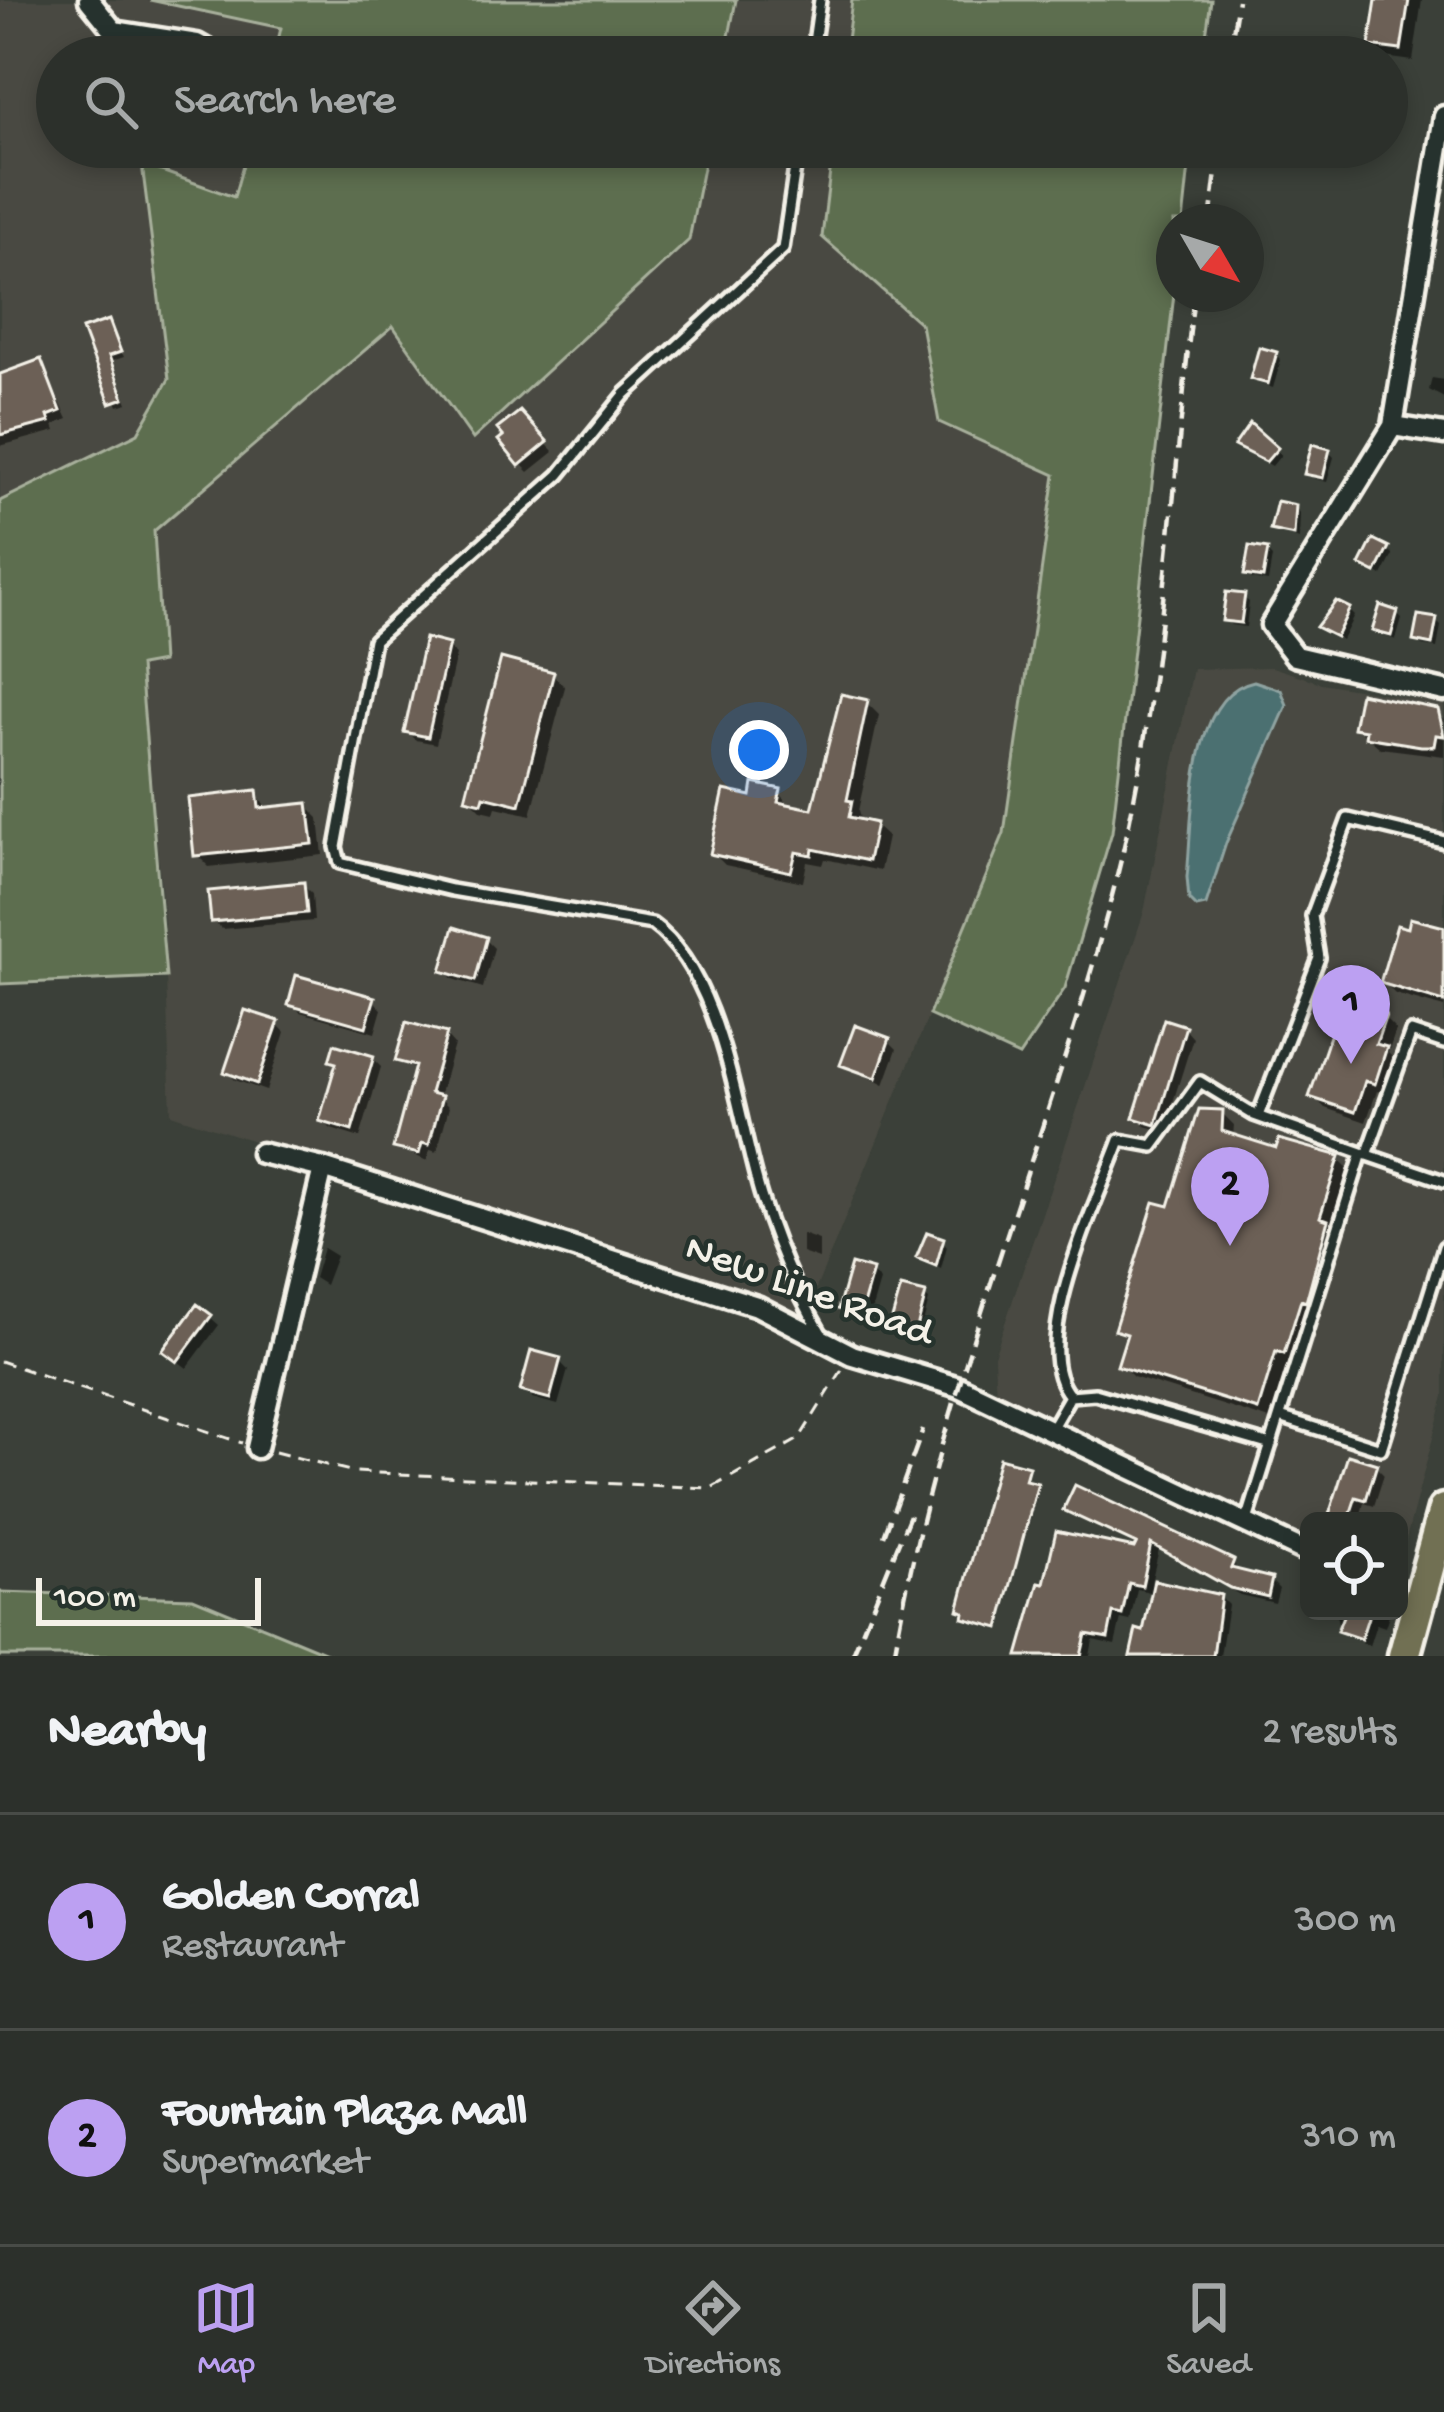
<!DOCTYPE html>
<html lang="en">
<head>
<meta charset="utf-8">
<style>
  body { margin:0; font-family:"Gochi Hand",sans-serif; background:#343833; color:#f1f3f6 }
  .controls { position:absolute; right:36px; bottom:36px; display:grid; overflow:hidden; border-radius:18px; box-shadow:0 6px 18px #0003 }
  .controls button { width:108px; height:108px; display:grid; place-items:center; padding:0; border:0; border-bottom:3px solid #484b47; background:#2c302b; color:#f1f3f6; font:60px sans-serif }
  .compass { position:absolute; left:1156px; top:204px; width:108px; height:108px; border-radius:50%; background:#2c302b; box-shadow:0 6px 18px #0003; rotate:129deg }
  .scale { position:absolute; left:36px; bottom:30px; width:225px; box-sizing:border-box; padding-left:12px; border:6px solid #f4f1e8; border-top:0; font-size:33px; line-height:42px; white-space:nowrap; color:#f4f1e8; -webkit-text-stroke:9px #26332d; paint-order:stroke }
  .you { position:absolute; left:759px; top:750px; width:42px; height:42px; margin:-30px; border:9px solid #fff; border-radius:50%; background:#1a73e8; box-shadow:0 0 0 18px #1a73e833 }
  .badge { display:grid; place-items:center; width:78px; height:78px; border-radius:50%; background:#bca0f2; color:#111; font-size:39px; font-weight:700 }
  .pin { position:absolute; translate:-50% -99px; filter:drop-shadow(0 3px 6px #0008) }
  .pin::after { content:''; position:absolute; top:63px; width:42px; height:36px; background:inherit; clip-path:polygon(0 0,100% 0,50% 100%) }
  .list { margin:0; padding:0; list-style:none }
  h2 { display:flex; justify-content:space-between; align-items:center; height:156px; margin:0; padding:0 48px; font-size:51px }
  h2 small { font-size:39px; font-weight:400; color:#a6a9a9 }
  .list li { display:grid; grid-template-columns:78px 1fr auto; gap:36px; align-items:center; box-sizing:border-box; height:216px; padding:0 48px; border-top:3px solid #484b47 }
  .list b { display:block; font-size:45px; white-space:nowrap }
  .list p { margin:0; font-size:39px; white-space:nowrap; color:#a6a9a9 }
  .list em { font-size:39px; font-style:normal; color:#a6a9a9 }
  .icon { flex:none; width:66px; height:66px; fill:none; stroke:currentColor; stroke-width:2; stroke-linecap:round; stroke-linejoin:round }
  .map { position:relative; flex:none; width:1444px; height:1656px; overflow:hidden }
  .search { position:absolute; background:#2c302b; box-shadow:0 6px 18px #0003; left:36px; right:36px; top:36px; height:132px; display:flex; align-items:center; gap:30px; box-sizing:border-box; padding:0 42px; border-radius:66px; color:#a6a9a9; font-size:45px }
  .sheet { height:588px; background:#2c302b }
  nav { display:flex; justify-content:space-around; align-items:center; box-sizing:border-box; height:168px; border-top:3px solid #484b47; background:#2c302b; font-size:33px; color:#a6a9a9 }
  nav a { display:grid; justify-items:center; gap:6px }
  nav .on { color:#bca0f2 }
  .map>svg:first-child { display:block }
</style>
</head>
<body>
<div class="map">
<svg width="1444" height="1656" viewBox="0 0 1444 1656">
  <rect width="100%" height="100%" fill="#3b4039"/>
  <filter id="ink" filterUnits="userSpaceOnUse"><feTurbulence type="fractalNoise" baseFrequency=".00833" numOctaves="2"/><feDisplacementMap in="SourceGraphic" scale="24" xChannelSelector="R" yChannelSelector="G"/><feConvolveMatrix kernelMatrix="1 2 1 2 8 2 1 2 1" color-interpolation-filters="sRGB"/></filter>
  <g filter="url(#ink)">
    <path fill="#4a4a42" d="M0 0H150L282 29 274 57H57V147H248L234 198 142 165 169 379 138 433 0 501Z
      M736 0H852L845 57H725Z
      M707 147H833L822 237 921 324 939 422 1055 474 1004 833 803 1320 171 1114 164 918 140 665 162 661 154 531 393 325 472 438 689 240Z
      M1272 667 1321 683 1444 704V1396L1399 1565V1521H1309V1541L996 1398 994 1356 1144 912 1193 669Z"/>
    <path fill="#5d6e50" stroke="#a8b09c" stroke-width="3" d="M150 0H736L725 57H274L281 28Z
      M852 0H1211L1203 57H845Z
      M248 147H707L689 240 473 439 393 326 154 531 162 662 140 666 166 977 0 984V501L138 433 169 379 142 164 234 197Z
      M833 147H1191L1183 222H1174V294L1112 832 1065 988 1019 1056 929 1015 1004 833 1055 475 939 422 921 324 822 237Z
      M0 1592 193 1598 334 1656H0Z"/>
    <path fill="#4b6f71" stroke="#8fa3a1" stroke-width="3" d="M1254 681 1281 690 1287 705 1226 843 1206 905 1196 907 1189 900 1187 877C1193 824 1187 695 1254 681Z"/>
    <path fill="#0007" d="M1379 0H1422L1413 61 1384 57 1372 45Z
      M108 323 124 357 112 361 128 403 118 406 86 331Z
      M1276 355 1281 360 1273 388 1259 383 1254 378Z
      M41 362 68 419 54 425 56 431 0 446V377Z
      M1432 378 1444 380V398L1429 390Z
      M519 415 554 452 529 472 521 464Z
      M1250 428 1281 455 1272 466 1238 446Z
      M1329 452 1334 457 1327 482 1313 478 1307 473Z
      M1295 507 1300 513 1299 539 1274 529Z
      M1388 550 1393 555 1382 576 1364 564Z
      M1267 552 1272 557 1268 582 1252 579 1247 574Z
      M1243 597 1249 602 1246 627 1231 625 1225 620Z
      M1349 611 1354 616 1342 640 1319 626Z
      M1397 614 1402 619 1396 640 1381 635 1376 630Z
      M1436 621 1441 626 1437 648 1422 646 1417 640Z
      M447 647 456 655 436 744 416 740 407 731Z
      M553 675 565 687 531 815 496 807 494 813 481 810 469 798Z
      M867 703 879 715 858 811 861 822 875 826 887 837 880 871 825 859 823 865 807 862 803 882 725 865 713 853 753 799 779 791 790 808 814 813Z
      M1437 712 1444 719V756L1380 748 1356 727Z
      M256 794 268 810 307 806 319 818 323 855 209 867 197 855Z
      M303 885 312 894 314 921 222 929 214 921Z
      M1412 922 1444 927V1008L1395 994 1383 982Z
      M486 940 494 948 483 988 453 979 445 970Z
      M373 1000 382 1009 375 1033 300 1012 291 1004Z
      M1384 1018 1396 1030 1388 1053 1398 1062 1387 1094 1377 1091 1366 1122 1325 1108 1313 1096Z
      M277 1024 285 1032 266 1091 235 1080 227 1072Z
      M1185 1029 1193 1038 1164 1131 1145 1126 1137 1117Z
      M446 1036 454 1045 439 1097 449 1107 437 1152 430 1150 427 1161 396 1147 417 1071 399 1060Z
      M889 1041 897 1049 884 1085 843 1064Z
      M373 1059 381 1067 360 1138 331 1129 322 1120 339 1066 333 1060Z
      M1222 1113 1234 1125 1233 1138 1278 1152 1338 1158 1350 1170 1332 1228 1338 1234 1318 1312 1313 1310 1296 1364 1288 1361 1270 1420 1133 1377 1121 1365 1129 1340 1118 1329Z
      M802 1234 819 1240V1259L802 1253Z
      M942 1241 947 1246 941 1269 920 1258Z
      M323 1248 336 1256 325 1285 314 1278Z
      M872 1273 880 1281 868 1322 842 1308Z
      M924 1296 929 1300 921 1331 898 1329 894 1325Z
      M210 1317 219 1325 187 1368 175 1359Z
      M559 1361 568 1370 558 1405 532 1398 524 1390Z
      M1375 1466 1384 1475 1374 1506 1364 1503 1359 1521H1330Z
      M1027 1469 1025 1483 1039 1488 1000 1628 968 1619Z
      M1067 1509 1233 1562 1239 1573 1271 1581 1279 1589 1275 1603 1240 1595 1159 1549 1151 1583 1220 1597 1228 1605 1220 1656H1133L1145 1634 1154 1593 1137 1589 1130 1621 1121 1619 1115 1645 1093 1640 1090 1656H1021L1148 1552Z
      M1335 1611H1385L1389 1615 1385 1627 1376 1624 1369 1646 1340 1630Z"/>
    <path fill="#6c6056" stroke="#f4f1e8" stroke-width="3" d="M1376 0H1409L1401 50 1369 46Z
      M109 320 121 352 109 356 124 398 110 403 82 329Z
      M1259 347 1277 352 1268 384 1250 379Z
      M41 359 61 411 48 416 50 422 0 435V374Z
      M520 411 548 442 519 466 498 440 503 436 497 429Z
      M1250 423 1278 448 1266 462 1234 446Z
      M1312 444 1330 449 1323 478 1304 474Z
      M1277 501 1296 505 1294 535 1270 530Z
      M1373 539 1389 547 1376 573 1360 565Z
      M1249 546 1268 549 1263 578 1244 575Z
      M1226 592 1245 594 1241 623 1222 621Z
      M1336 601 1350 608 1336 637 1316 627Z
      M1380 605 1398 611 1391 636 1372 631Z
      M1418 615 1437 618 1432 645 1413 641Z
      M425 638 449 644 428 737 404 732Z
      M501 658 554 672 520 805 484 796 482 803 465 799Z
      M1360 693 1438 709 1444 736 1436 735 1434 746H1421L1365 737 1366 730 1353 728Z
      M841 694 868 700 847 800 852 801 849 817 876 823 868 861 813 849 812 855 796 852 791 872 710 854 724 790 751 796 753 783 781 789 778 802 812 809Z
      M257 790 259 808 308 803 313 844 194 856 188 798Z
      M304 882 307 913 211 922 208 891Z
      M1410 918 1444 927V1002L1380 983 1397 925 1408 928Z
      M454 927 487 937 475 981 441 971Z
      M296 975 375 997 366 1027 288 1005Z
      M1342 1001 1386 1015 1376 1044 1387 1047 1375 1084 1365 1081 1355 1112 1309 1097Z
      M245 1010 279 1021 257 1084 224 1072Z
      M1164 1019 1186 1026 1156 1125 1133 1118Z
      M406 1022 447 1033 430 1093 442 1096 429 1145 422 1143 419 1154 393 1148 415 1066 395 1061Z
      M855 1025 890 1038 876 1078 840 1065Z
      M334 1044 374 1056 352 1131 319 1121 336 1063 329 1061Z
      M1199 1109 1223 1110 1222 1131 1276 1148 1279 1139 1340 1156 1320 1217 1328 1220 1306 1302 1301 1300 1284 1354 1276 1351 1258 1410 1117 1366 1127 1334 1114 1330 1154 1202 1169 1206Z
      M927 1232 944 1238 936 1266 916 1258Z
      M851 1264 873 1270 860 1316 838 1309Z
      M901 1287 926 1293 917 1328 890 1326Z
      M197 1304 212 1315 177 1362 162 1351Z
      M531 1350 561 1358 550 1399 520 1391Z
      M1348 1455 1377 1464 1366 1500 1356 1497 1348 1521H1327Z
      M999 1458 1029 1466 1025 1480 1038 1483 999 1628 963 1618 964 1612 958 1610Z
      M1075 1485 1234 1560 1231 1568 1272 1578 1268 1597 1230 1588 1151 1544 1142 1586 1129 1583 1122 1615 1113 1613 1108 1638 1086 1634 1081 1656H1018L1039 1582 1044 1583 1056 1531 1134 1548 1136 1544 1063 1510Z
      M1154 1580 1221 1595 1213 1656H1130L1136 1629 1143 1631Z
      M1345 1611H1370L1361 1639 1337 1631Z"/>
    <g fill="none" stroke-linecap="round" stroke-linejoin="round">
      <g stroke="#f4f1e8" stroke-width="18">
        <path id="service" d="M812 57 820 0
          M798 147 783 249 625 394 559 475 374 640 336 847 340 863 452 890 652 924C723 975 736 1115 761 1196 776 1244 796 1291 821 1333
          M1258 1116 1319 958 1312 916 1348 819 1444 842
          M1367 1155 1411 1032 1444 1043
          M1070 1396C1025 1344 1099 1199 1120 1140L1153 1146 1200 1082 1254 1115 1362 1153
          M1280 1417 1381 1449 1444 1247
          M1051 1429 1070 1396 1095 1394 1271 1445
          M1246 1524 1362 1153 1444 1181"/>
      </g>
      <g stroke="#f4f1e8" stroke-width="27">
        <path id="minor" d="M89 0 114 31 197 44 220 57
          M1444 116 1393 426 1271 625 1295 656 1444 691
          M1393 426 1444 434
          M261 1153 323 1168 757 1306 852 1355 959 1387 1309 1553
          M257 1448 323 1168"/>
      </g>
      <g stroke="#f4f1e8" stroke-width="39">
        <path id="primary" d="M1404 1656 1444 1510"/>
      </g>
      <path stroke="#f4f1e8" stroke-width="3" stroke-dasharray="12 9" stroke-linecap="butt" d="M0 1361 242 1443
        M275 1452 354 1472 711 1488 799 1439 842 1370"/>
      <use href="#service" stroke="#26332d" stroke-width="9"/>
      <use href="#minor" stroke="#26332d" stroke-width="18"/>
      <use href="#primary" stroke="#716f52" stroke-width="30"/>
      <path stroke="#f4f1e8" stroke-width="4.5" stroke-dasharray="18 9" stroke-linecap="butt" d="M1229 57 1238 0
        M1210 222 1219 147
        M884 1536 923 1429
        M852 1656 910 1515
        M894 1656C938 1392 1047 1146 1114 888 1162 703 1172 485 1194 294"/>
    </g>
  </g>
  <g text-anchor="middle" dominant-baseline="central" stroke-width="9" stroke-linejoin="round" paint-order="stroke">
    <g font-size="42" fill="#f4f1e8" stroke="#26332d">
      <text transform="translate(808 1293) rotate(20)">New Line Road</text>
    </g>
  </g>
</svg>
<div class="controls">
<button><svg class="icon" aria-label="locate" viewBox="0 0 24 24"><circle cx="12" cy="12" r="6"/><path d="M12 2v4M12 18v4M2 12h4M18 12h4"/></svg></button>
</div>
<svg class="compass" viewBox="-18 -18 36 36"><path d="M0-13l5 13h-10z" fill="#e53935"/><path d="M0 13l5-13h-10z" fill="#a6a9a9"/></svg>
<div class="scale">100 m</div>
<div class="you"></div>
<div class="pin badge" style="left:1351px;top:1064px">1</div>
<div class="pin badge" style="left:1230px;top:1246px">2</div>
<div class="search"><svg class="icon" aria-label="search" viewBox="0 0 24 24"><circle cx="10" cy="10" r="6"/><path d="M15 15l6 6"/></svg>Search here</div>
</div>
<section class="sheet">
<h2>Nearby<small>2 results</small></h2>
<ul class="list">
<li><span class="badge">1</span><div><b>Golden Corral</b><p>Restaurant</p></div><em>300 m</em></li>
<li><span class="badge">2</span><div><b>Fountain Plaza Mall</b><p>Supermarket</p></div><em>310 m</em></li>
</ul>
</section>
<nav>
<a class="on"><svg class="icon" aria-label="map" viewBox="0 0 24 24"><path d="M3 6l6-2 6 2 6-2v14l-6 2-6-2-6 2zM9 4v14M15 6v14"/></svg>Map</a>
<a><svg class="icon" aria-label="directions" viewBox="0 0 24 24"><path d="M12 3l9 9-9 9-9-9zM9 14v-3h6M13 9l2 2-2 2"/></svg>Directions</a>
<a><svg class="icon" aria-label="saved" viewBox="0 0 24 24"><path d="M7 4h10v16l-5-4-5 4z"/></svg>Saved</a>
</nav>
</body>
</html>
